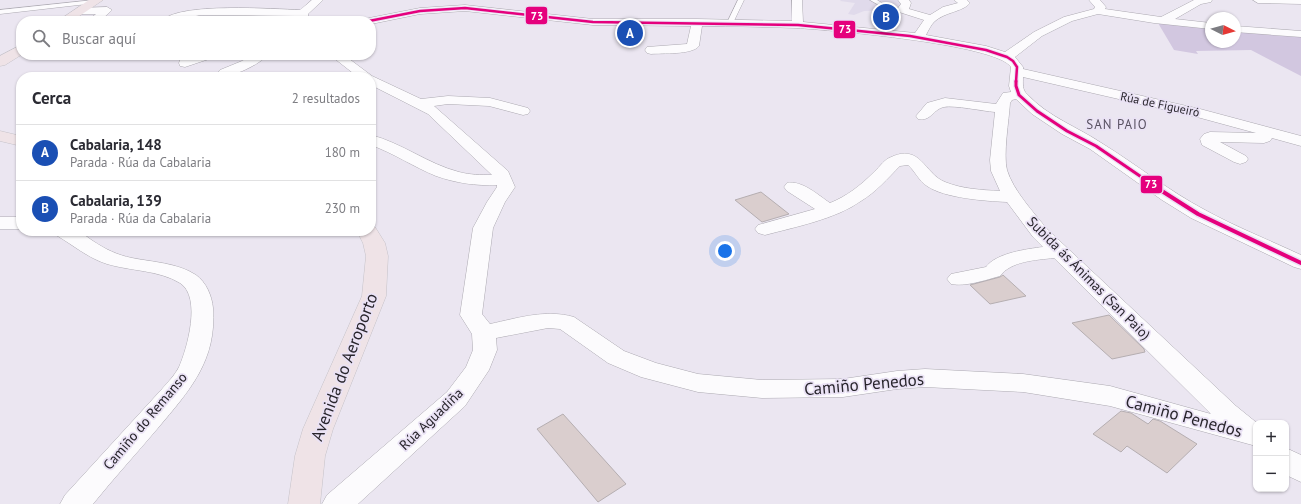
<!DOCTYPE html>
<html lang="es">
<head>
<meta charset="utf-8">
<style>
  body { margin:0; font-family:"PT Sans",sans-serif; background:#f7f7f7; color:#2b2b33 }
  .controls { position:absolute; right:12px; bottom:12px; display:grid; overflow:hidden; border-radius:8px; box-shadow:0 1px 3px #0004 }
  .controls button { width:36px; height:36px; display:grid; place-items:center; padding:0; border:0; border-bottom:1px solid #e1e1e2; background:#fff; color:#2b2b33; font:20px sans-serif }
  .compass { position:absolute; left:1205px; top:12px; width:36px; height:36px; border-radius:50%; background:#fff; box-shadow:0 1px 3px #0004; rotate:96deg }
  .you { position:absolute; left:725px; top:251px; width:14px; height:14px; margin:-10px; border:3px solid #fff; border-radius:50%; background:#1a73e8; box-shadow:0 0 0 6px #1a73e833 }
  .badge { display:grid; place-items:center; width:26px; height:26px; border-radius:50%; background:#6c6971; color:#fff; font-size:13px; font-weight:700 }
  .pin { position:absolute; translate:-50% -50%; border:2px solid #fff; box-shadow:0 1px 4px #0006 }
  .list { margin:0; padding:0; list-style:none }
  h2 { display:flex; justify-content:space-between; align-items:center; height:52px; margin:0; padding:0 16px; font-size:17px }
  h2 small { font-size:13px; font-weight:400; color:#7c7c81 }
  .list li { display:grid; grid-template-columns:26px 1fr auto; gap:12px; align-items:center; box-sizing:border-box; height:56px; padding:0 16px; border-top:1px solid #e1e1e2 }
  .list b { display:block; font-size:15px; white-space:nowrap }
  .list p { margin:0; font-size:13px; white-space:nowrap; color:#7c7c81 }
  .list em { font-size:13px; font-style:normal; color:#7c7c81 }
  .icon { flex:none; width:22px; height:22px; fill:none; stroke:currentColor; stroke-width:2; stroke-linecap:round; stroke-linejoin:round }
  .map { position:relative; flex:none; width:1301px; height:504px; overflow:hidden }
  .search { position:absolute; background:#fff; box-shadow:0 1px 3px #0004; left:16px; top:16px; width:360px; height:44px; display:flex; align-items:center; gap:10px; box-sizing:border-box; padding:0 14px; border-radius:16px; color:#7c7c81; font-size:15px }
  .panel { position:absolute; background:#fff; box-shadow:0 1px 3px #0004; left:16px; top:72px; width:360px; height:164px; border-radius:16px }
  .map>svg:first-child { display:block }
</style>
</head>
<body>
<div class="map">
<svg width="1301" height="504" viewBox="0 0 1301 504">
  <rect width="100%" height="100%" fill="#ebe6f1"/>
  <path fill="#e0daeb" d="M841 0H899L902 3V6L888 10 864 11 854 15 848 14 855 3 840 1Z"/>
  <path fill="#d2c7e0" d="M1158 23 1211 29V42H1235V31L1301 36V76L1251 50 1196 51 1198 54 1174 50Z"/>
  <path fill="#dacece" stroke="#b5aeb1" d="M761 192 789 214 762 222 735 200Z
    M1003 275 1026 296 990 304 970 285 1000 277Z
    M1109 315 1144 349 1145 352 1112 359 1072 323Z
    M1121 411 1131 413 1148 424 1153 419 1160 421 1197 444 1167 473 1127 446 1121 452 1093 434Z
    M563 414 626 484 598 502 537 429Z"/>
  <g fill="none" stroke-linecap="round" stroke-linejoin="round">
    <g stroke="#aca9b1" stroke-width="1">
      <path id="lane" d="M94 0 97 2 96 3 0 14V10Z
        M738 0H744L733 23 728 24 727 23Z
        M870 0H877L887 6 906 10 903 12 884 8Z"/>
    </g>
    <g stroke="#aca9b1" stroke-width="1">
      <path id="street" d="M312 0H323L308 14V21H296L297 16 201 15 185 18 177 21H162C177 2 275 9 300 10Z
        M792 0H802L803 22 915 33 924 20 899 12 898 8 901 4 898 0H909L911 3 909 9 930 15 943 7 958 3 954 0H967L970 3C963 12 944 12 934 22 931 25 928 31 926 35L986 46 1005 52 1034 32 1064 17 1094 9 1095 7 1089 0H1100L1106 7 1105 9 1161 17 1194 0H1212L1211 2 1201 4 1175 19 1211 23V29L1154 23 1098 14 1072 21 1042 36 1015 57 1023 67V69L1200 109 1301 136V146L1272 138 1270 141 1264 143 1220 142 1246 156 1248 159 1246 162 1240 164 1234 162 1202 145 1200 139 1204 134 1210 132 1256 133 1197 117 1023 77C1023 83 1022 90 1027 94 1048 117 1078 127 1103 144 1137 165 1169 191 1205 210 1236 227 1269 240 1301 255V269L1294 267 1191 218 1162 200 1090 149 1062 134 1032 114 1016 99 1012 100 1010 103C1009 120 1003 154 1007 170 1013 190 1034 213 1047 229L1236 406 1257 423 1256 446 1110 406 1023 392 925 387 897 389 843 397 762 398 698 392 641 377 608 363 560 329 548 328 496 338 497 350 489 370 465 406 358 504H322L327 495 447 392 466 367 473 350 472 334 460 315 473 228 487 202 497 187V185C476 186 456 183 436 176 414 167 393 153 371 145V135C402 143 428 164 459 172 470 175 481 175 492 175L428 114 371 85V77H358L330 55H344L372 76 421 99 448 96 490 98 528 108 530 111 528 114 523 115 489 106 448 104 434 106 508 171 515 187 505 202 493 228 482 314 490 324C518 318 546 309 574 317L624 351 656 363 698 374 762 380 843 379 897 371 925 369 1023 374 1110 386 1211 414 1054 258C1036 260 1011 261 1000 276 985 280 966 287 951 284L947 279 951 274 986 267C996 253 1027 249 1043 247L1033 237 1007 202C985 201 944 198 927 186 919 181 915 171 908 165L900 166C888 178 876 192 861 201 836 219 795 227 765 235L758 233 755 229 758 225 815 209 787 191 784 187 787 183C802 180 818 195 830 203 847 196 860 186 873 173 878 169 883 161 889 158 921 142 924 174 945 182 962 189 982 190 1000 191L991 171 990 160 995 112C982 111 955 105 944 107 933 109 931 122 918 119L916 116 927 103 945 98 996 104 1003 93 1011 92 1009 86 1011 67C996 44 829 30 797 28 765 27 733 26 702 26L699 46C692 55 662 53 651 54L647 53 645 50 647 47 687 44 691 26 593 25 465 11 420 14 371 24V21H363L369 18 420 8 465 5 593 19H697L792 21Z
        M1253 0H1301V4L1258 3Z
        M107 7 112 10 100 21H87L96 14H81L76 11 81 8Z
        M1235 26 1301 31V37L1235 32Z
        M196 55H214L212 58 185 67 180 66 179 63 180 60Z
        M252 55H267C261 64 231 78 220 76L218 73 220 70 242 61Z
        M0 217H21V229H0Z
        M53 231C60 231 71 229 78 231 83 233 88 238 93 241 105 249 117 255 132 258 152 262 178 263 196 275 206 282 212 296 213 308 217 361 189 391 158 428 136 454 114 478 93 504H60L65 495 162 389C168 382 175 375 179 367 187 349 202 297 180 283 159 270 130 271 107 264 88 258 73 245 56 235Z
        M1286 448 1301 455V482L1286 475Z"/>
    </g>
    <g stroke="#c5c2c8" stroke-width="1">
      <path id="primary" d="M89 0H103L72 21H58Z
        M21 45V55L5 65 0 66V56Z
        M0 131 21 136V146L0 141Z
        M371 225 375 227 385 243 388 256 386 296 333 429 325 456 320 504H288L295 456 303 429 362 296 366 256 363 243 357 231H371Z"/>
    </g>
    <use href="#lane" fill="#fcfbfd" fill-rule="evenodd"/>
    <use href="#street" fill="#fcfbfd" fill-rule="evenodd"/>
    <use href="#primary" fill="#efe3e7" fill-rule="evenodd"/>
    <g stroke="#eae2f5" stroke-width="4.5">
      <path id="bus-1-far2" d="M369 21 420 11 465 8 593 22 798 25 910 36 986 50 1007 57 1013 61 1017 67 1016 82"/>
    </g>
    <g stroke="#eae2f5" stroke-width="5.5">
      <path id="bus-1-far1" d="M1016 81V86L1019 95 1037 111 1067 131 1096 146 1156 187"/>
    </g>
    <g stroke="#eae2f5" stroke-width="7">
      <path id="bus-1" d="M1154 186 1198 214 1301 263"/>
    </g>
    <use href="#bus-1-far2" stroke="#e5007d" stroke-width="2.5"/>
    <use href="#bus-1-far1" stroke="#e5007d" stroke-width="3"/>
    <use href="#bus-1" stroke="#e5007d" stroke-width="4"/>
  </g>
  <g text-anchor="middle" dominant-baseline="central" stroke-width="3.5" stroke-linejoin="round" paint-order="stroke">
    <g font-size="12" fill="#28252c" stroke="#eae2f5">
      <text transform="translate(1160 104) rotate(12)">Rúa de Figueiró</text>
    </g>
    <g font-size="13" letter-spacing="1" fill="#585161" stroke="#eae2f5">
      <text x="1117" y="124">SAN PAIO</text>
    </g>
    <g font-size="14" fill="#28252c" stroke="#eae2f5">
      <text transform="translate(1089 278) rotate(45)">Subida ás Ánimas (San Paio)</text>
      <text transform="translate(431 419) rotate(-44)">Rúa Aguadiña</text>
      <text transform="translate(145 421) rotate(-50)">Camiño do Remanso</text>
    </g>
    <g font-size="17" fill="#28252c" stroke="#eae2f5">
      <text transform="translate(344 367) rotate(-69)">Avenida do Aeroporto</text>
      <text transform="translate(864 384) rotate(-5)">Camiño Penedos</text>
      <text transform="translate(1184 416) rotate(15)">Camiño Penedos</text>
    </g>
  </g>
  <g stroke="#eae2f5" stroke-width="1.5">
    <rect x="525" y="6" width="23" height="19" rx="4" fill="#e5007d"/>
    <rect x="833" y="20" width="23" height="19" rx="4" fill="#e5007d"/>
    <rect x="1140" y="175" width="23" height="19" rx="4" fill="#e5007d"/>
  </g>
  <g font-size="11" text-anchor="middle" font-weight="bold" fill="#fff">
    <text x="537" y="20">73</text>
    <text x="845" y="33">73</text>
    <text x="1151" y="188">73</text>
  </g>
</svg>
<div class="controls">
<button>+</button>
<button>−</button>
</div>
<svg class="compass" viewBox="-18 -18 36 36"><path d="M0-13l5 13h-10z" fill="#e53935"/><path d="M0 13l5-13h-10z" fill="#7c7c81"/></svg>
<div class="you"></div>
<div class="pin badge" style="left:630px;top:33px;background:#1a4fb4">A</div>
<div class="pin badge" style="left:886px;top:17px;background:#1a4fb4">B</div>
<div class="search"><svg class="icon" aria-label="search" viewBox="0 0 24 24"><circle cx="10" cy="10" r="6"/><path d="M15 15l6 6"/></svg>Buscar aquí</div>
<section class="panel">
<h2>Cerca<small>2 resultados</small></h2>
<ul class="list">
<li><span class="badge" style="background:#1a4fb4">A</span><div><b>Cabalaria, 148</b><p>Parada · Rúa da Cabalaria</p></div><em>180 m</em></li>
<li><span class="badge" style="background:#1a4fb4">B</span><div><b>Cabalaria, 139</b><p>Parada · Rúa da Cabalaria</p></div><em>230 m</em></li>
</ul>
</section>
</div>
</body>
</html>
